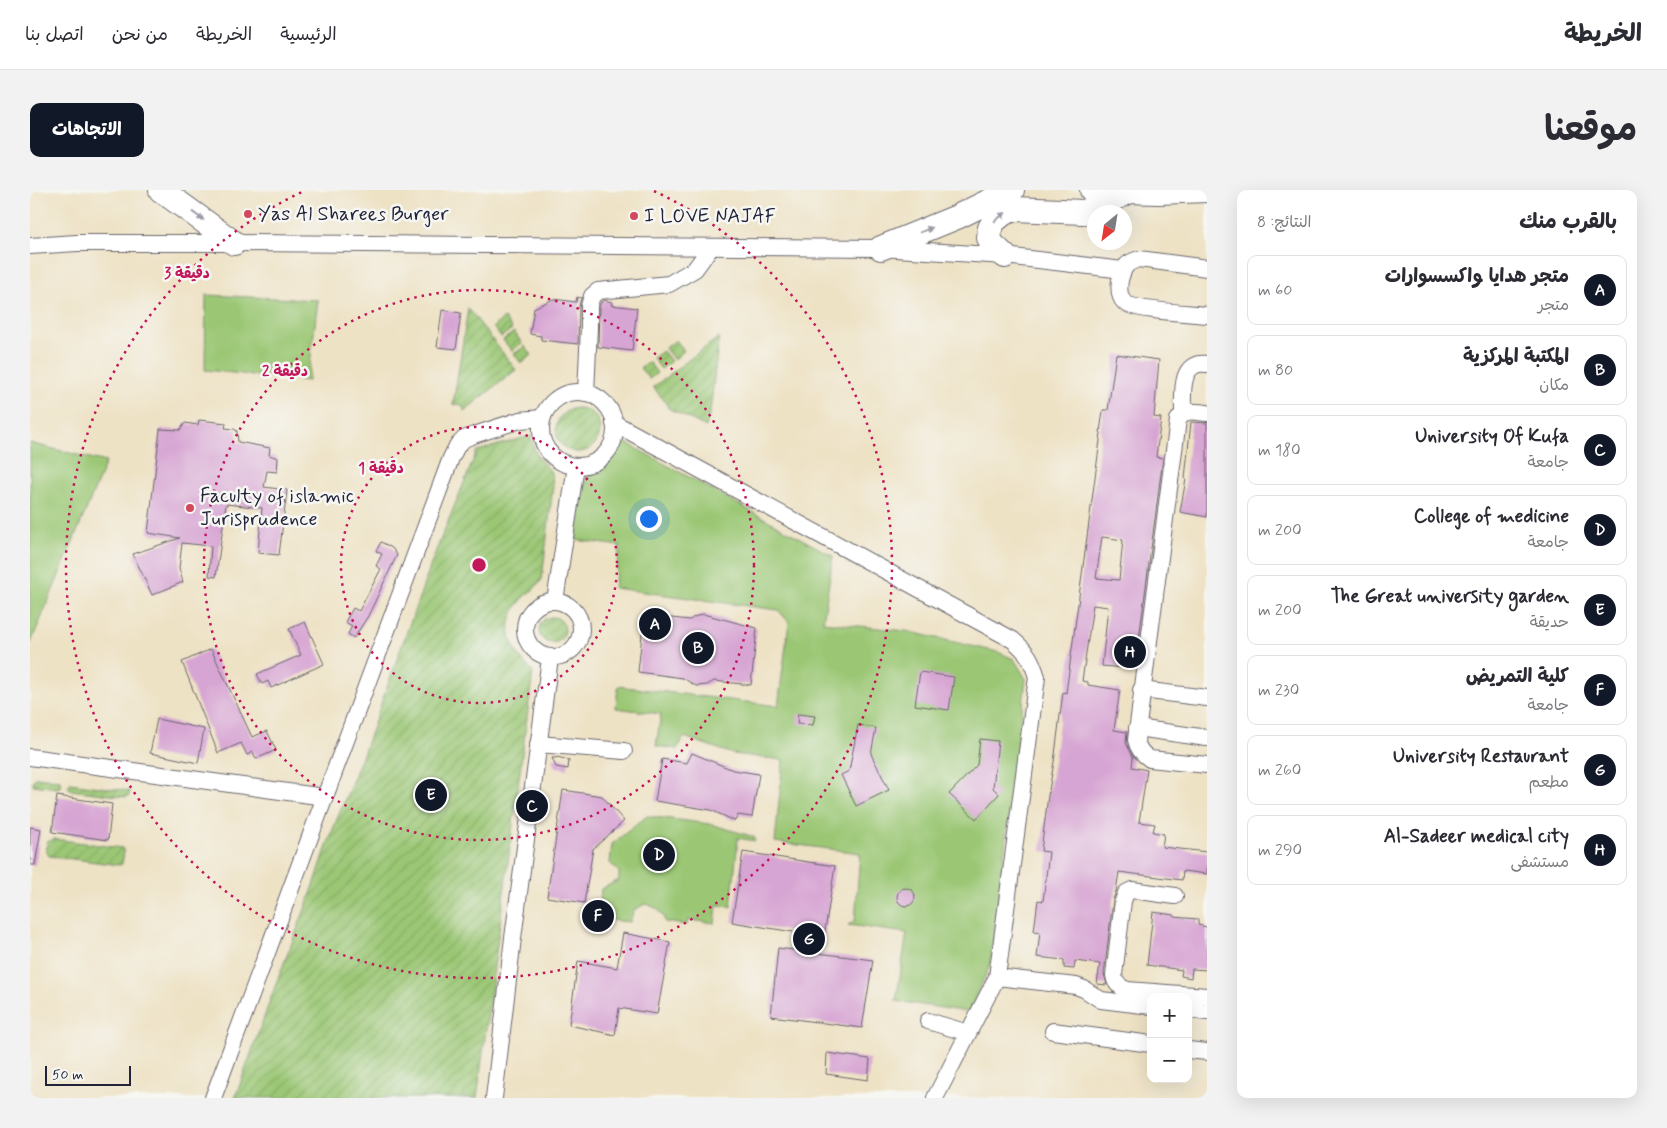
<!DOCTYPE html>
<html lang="ar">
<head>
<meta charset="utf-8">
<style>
	:root { --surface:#fff; --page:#f2f2f3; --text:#2b2b33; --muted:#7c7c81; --line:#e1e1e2; --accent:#111827 }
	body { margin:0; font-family:Mynerve,"Playpen Sans Arabic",sans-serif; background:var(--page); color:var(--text); direction:rtl }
	.controls { position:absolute; right:15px; bottom:15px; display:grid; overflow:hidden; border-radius:10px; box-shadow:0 5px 20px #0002 }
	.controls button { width:45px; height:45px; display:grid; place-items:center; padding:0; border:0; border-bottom:1px solid var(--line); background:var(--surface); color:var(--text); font:25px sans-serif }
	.compass { position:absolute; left:1057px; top:15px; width:45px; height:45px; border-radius:50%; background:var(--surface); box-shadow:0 5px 20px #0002; rotate:210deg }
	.scale { position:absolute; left:15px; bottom:12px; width:86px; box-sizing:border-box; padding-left:5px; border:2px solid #22223b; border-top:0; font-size:14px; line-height:18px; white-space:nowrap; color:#22223b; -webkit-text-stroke:4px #f6f6f2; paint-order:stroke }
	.you { position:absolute; left:618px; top:328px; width:18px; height:18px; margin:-12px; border:4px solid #fff; border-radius:50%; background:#1a73e8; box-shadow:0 0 0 8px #1a73e833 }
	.badge { display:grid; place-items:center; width:32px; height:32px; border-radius:50%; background:var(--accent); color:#fff; font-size:16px; font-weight:700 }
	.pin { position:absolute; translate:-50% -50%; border:2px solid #fff; box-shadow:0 1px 5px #0006 }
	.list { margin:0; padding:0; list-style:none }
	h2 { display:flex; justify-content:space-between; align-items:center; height:65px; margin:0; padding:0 20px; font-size:21px }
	h2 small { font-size:16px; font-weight:400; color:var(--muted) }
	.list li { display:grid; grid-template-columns:32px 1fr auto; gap:15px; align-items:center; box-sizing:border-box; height:70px; margin:0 10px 10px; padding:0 10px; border:1px solid var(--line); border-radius:10px }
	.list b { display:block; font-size:19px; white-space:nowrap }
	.list p { margin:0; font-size:16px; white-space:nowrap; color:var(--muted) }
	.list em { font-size:16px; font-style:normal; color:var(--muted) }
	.map { position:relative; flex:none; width:1177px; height:908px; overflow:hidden; direction:ltr; border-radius:10px }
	header { display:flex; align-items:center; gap:30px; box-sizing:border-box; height:70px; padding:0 25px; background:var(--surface); border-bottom:1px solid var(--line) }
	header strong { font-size:24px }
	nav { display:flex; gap:28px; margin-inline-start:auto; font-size:18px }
	.intro { display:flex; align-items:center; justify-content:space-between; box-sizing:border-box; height:120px; padding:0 30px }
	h1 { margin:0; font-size:35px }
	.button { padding:12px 22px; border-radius:10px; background:var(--accent); color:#fff; font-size:18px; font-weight:700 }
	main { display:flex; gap:30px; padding:0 30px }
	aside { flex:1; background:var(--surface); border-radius:10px; box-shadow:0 5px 20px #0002 }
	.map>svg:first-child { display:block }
	.park { fill:#9bc774; stroke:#5e7458 }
	.garden { fill:url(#garden-furrows); stroke:#5e7458 }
	.building { fill:#d7a5d3; fill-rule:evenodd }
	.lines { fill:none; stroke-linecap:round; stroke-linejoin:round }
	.minor-casing { stroke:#69656b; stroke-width:18 }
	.highway-casing { stroke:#69656b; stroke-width:26 }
	.minor { stroke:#fff; stroke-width:16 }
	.highway { stroke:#fff; stroke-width:24 }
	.oneway { fill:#9c9ca7 }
	.ring { fill:none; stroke:#c2185b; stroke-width:2.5; stroke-dasharray:2.5 5 }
	.poi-dot { fill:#d1495b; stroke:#f6f6f2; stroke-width:2 }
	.labels { text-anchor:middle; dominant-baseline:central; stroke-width:5; stroke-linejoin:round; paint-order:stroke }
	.poi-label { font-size:20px; fill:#22223b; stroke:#f6f6f2; text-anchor:start }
	.centre { fill:#c2185b; stroke:#f6f6f2; stroke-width:2.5 }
	.ring-label { font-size:15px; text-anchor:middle; font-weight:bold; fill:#c2185b; stroke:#f6f6f2; stroke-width:5; stroke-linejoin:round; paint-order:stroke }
</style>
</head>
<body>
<header>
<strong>الخريطة</strong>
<nav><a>الرئيسية</a><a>الخريطة</a><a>من نحن</a><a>اتصل بنا</a></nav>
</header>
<div class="intro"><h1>موقعنا</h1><a class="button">الاتجاهات</a></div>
<main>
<aside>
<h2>بالقرب منك<small>النتائج: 8</small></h2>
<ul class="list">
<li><span class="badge">A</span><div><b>متجر هدايا واكسسوارات</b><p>متجر</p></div><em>60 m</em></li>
<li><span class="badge">B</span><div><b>المكتبة المركزية</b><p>مكان</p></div><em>80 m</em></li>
<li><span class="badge">C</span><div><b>University Of Kufa</b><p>جامعة</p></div><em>180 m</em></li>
<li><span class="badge">D</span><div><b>College of medicine</b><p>جامعة</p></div><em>200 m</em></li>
<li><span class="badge">E</span><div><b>The Great university garden</b><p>حديقة</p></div><em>200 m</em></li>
<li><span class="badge">F</span><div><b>كلية التمريض</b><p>جامعة</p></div><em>230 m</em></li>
<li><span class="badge">G</span><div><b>University Restaurant</b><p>مطعم</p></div><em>260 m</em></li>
<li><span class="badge">H</span><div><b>Al-Sadeer medical city</b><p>مستشفى</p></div><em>290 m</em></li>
</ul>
</aside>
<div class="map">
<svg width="1177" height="908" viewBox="0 0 1177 908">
	<defs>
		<pattern id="garden-furrows" width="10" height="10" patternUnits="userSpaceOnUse" patternTransform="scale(1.25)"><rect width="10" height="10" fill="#9bc774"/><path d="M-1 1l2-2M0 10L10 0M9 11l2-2" fill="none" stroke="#85ab65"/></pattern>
	</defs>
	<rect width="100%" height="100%" fill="#f6f6f2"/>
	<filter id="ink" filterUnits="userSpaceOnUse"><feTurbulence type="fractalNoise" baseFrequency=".02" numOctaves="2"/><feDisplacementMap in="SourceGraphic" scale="10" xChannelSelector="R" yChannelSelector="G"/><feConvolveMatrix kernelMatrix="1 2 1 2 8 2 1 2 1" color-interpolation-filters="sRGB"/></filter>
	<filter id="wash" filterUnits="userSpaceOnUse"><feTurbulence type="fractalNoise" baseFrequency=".0096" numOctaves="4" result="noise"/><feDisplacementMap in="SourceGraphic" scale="20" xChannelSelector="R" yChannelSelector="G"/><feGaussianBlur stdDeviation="1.12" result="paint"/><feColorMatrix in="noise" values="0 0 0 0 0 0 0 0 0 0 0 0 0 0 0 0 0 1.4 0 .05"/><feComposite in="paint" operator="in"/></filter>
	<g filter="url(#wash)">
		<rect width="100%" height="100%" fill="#eee2c5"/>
		<g class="park">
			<path d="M176 105 288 110 278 191 175 180Z"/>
			<path d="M593 251 803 366 793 432 876 441 968 462 984 469 996 489 960 776 938 822 866 811 877 743 818 735 825 731 830 663 745 652 753 570 703 564 654 547 647 559 626 556 631 524 586 518 588 496 748 516 759 432 748 420 584 398 590 356 546 350 556 287 581 270Z"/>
			<path d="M0 253 76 272 0 455Z"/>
			<path d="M617 626 680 634 724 647 725 651 708 648 701 717 687 715 685 733 658 730 657 735 635 732C632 720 626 717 615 714L604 720 600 732 569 729 571 699 589 690V682L580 673 582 654Z"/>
		</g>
		<g class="garden">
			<path d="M438 118 486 180 434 221 433 216 429 214 423 215Z"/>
			<path d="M474 128 482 139 471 147 463 137Z"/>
			<path d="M484 142 492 153 482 161 473 150Z"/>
			<path d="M689 147 680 222 676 237 638 218 637 214 623 197Z"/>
			<path d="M646 150 654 161 644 170 635 158Z"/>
			<path d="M495 156 502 165 491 173 484 164Z"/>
			<path d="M633 161 641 171 631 179 623 168Z"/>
			<path d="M619 172 627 183 619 189 610 178Z"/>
			<circle cx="548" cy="240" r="22"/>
			<path d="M500 246C504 252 503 258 507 265 516 280 522 274 523 296L512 389C505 401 498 402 490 412 469 437 483 463 503 482L447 908H205L247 791 282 701 301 644 332 567 405 363 447 261Z"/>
			<circle cx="522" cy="440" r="13"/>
			<path d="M7 587 30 590 31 596 27 598 3 595V590Z"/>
			<path d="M40 593 100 601 99 606 96 607 41 600 38 597Z"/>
			<path d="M24 649 92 658 94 662 92 674 90 675 19 666 16 661 17 652Z"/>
		</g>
		<g id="blocks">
			<g class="building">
				<path d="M547 107 551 108 549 116 548 154 511 150V146L500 144 504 118 523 109 546 112Z"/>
				<path d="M574 110 582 112 581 115 607 118 602 161 568 157 569 117 571 112Z"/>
				<path d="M412 120 431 123 426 159 407 157Z"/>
				<path d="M1086 164 1129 170 1124 227 1131 228 1126 267 1133 268 1105 479 1072 476 1078 417 1063 415 1052 491 1058 492V495L1090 500 1084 540 1097 542 1096 553 1103 567 1102 577 1117 580 1109 632 1125 634 1123 642 1134 644 1132 657 1177 662V684L1153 681 1152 690 1089 682 1086 701 1083 710 1074 784 1077 795 1067 794 1070 774 1045 771 1044 779 1034 778V770L1007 767 1010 742 1004 741 1008 710 1013 711 1019 662 1011 661 1018 606 1024 572 1033 502 1036 503 1071 243 1070 242 1073 220H1078ZM1072 347 1093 350 1089 390 1066 388Z"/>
				<path d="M169 230 196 233 195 238 204 239 207 241 208 252 240 258 239 265 248 268 247 282 237 281 234 297 257 300 249 365 228 363 232 318 196 314 186 387 179 386 181 356 152 353 149 378 153 392 122 405 103 364 150 348 118 343 130 239 150 240 155 233 168 235Z"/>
				<path d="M1161 232 1177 233V327L1150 322 1156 289 1155 288Z"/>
				<path d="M351 352 362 358 367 365 338 426 324 448 318 444 322 436 315 432 323 418 329 421 351 379 346 376 352 364 346 361Z"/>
				<path d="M673 424 727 438 721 495 684 491 677 495 666 496 653 488 608 482 614 425 660 430 664 427Z"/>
				<path d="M275 432 294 474 241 498 238 491 232 494 227 484 271 465 259 439Z"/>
				<path d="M181 459 222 547 237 541 246 560 226 569 223 562 217 565 211 553 188 563 152 472Z"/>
				<path d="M890 482 924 487 919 520 885 515Z"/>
				<path d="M768 524 785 526 783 535 767 534Z"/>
				<path d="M127 529 174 539 168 573 120 563Z"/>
				<path d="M828 535 846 538 841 564 859 600 826 616 811 585 819 581Z"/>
				<path d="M950 549 968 551 963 598 969 604 946 629 919 604 947 575Z"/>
				<path d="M662 563 703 580 729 584 722 627 708 625 705 631 681 620 625 611 632 569 657 573Z"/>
				<path d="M527 567 539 570 538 579 526 577 522 568H526Z"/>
				<path d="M533 600 572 606 594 631 563 659 554 713 517 707Z"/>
				<path d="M27 606 82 614 78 650 22 642Z"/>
				<path d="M0 637 11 639 5 675H0Z"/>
				<path d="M713 662 805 676 794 747 702 732Z"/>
				<circle cx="876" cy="707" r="9"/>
				<path d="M1123 722 1144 725V727L1168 729V735L1177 737V780L1162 779 1161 788 1151 786 1152 780 1117 775Z"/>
				<path d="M593 743 640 752 627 824 589 818 585 845 539 835 548 771 587 778Z"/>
				<path d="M748 758 843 770 832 838 741 826Z"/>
				<path d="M797 863 840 869 838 890 796 884Z"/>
			</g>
		</g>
	</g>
	<g filter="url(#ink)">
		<use href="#blocks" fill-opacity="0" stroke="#69656b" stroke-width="1"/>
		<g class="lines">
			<g class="minor-casing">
				<g id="minor">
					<path d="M0 56 47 53H204L851 58 975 66 1093 80"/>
					<path d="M1177 78 1109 69C1096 73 1094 76 1090 90 1089 97 1089 107 1094 112 1103 121 1162 123 1177 125"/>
					<circle cx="548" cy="239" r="37"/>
					<path d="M556 203 559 137V116L562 106 568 101 639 94 665 79 681 57"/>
					<path d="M1177 223C1164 222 1156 218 1148 230L1106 550C1108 559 1112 564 1120 569L1177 575"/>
					<path d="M1153 224C1153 205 1149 170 1177 174"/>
					<path d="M584 233 983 450C998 463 1001 468 1007 487L967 787 905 908"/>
					<circle cx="523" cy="439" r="28"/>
					<path d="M525 411 546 276"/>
					<path d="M1111 500 1177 508"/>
					<path d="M1107 538 1177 548"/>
					<path d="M508 554 594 561"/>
					<path d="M0 567 295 607"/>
					<path d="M1145 706 1102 700 1096 703 1093 711 1084 785C1085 794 1089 796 1097 800L1177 806"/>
					<path d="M967 787 1046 796 1054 799 1071 810 1121 816"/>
					<path d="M1158 820 1177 822"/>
					<path d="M898 831 938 843"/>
					<path d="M1023 841 1121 854"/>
					<path d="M1158 860 1177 862"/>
					<path d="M183 908 421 268 427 256 434 249 444 245 490 230 512 228"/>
					<path d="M464 908 483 748 520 468"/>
				</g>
			</g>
			<g class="highway-casing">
				<g id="highway">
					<path d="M131 0 204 53"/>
					<path d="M1062 0 1128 2 1177 0"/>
					<path d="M851 58 927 27 982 0"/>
					<path d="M975 66 963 55 959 48 960 38 964 31 974 23 985 19 1053 22 1061 20 1098 2"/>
				</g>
			</g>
			<use href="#minor" class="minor"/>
			<use href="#highway" class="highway"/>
		</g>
		<defs><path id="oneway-solid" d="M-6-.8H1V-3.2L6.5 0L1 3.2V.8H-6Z" transform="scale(1.25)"/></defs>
		<g class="oneway">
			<use href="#oneway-solid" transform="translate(168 26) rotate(36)"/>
			<use href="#oneway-solid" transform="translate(970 27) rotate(-38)"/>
			<use href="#oneway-solid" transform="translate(896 40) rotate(-22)"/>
		</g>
	</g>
	<g class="ring">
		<circle cx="449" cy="375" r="138"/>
		<circle cx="449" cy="375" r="275"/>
		<path d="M624 1A413 413 0 1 1 274 1"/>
	</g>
	<g class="poi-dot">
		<circle cx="218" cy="24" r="5"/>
		<circle cx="604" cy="26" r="5"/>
		<circle cx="160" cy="318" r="5"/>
	</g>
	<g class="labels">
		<g class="poi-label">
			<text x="228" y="24">Yas Al Sharees Burger</text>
			<text x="614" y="26">I LOVE NAJAF</text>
			<text x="170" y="306">Faculty of islamic<tspan x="170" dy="23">Jurisprudence</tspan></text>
		</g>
	</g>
	<circle cx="449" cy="375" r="8" class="centre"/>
	<g class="ring-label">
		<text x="157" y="88">3 دقيقة</text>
		<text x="255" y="186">2 دقيقة</text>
		<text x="351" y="283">1 دقيقة</text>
	</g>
</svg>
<div class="controls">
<button>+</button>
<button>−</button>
</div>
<svg class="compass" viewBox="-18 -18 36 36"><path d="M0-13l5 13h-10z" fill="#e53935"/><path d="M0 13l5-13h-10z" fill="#7c7c81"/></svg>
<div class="scale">50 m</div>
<div class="you"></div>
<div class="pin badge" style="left:625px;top:434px">A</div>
<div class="pin badge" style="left:668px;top:458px">B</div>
<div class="pin badge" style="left:502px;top:616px">C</div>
<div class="pin badge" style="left:629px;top:665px">D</div>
<div class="pin badge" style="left:401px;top:605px">E</div>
<div class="pin badge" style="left:568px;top:726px">F</div>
<div class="pin badge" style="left:779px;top:749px">G</div>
<div class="pin badge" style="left:1100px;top:462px">H</div>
</div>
</main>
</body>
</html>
